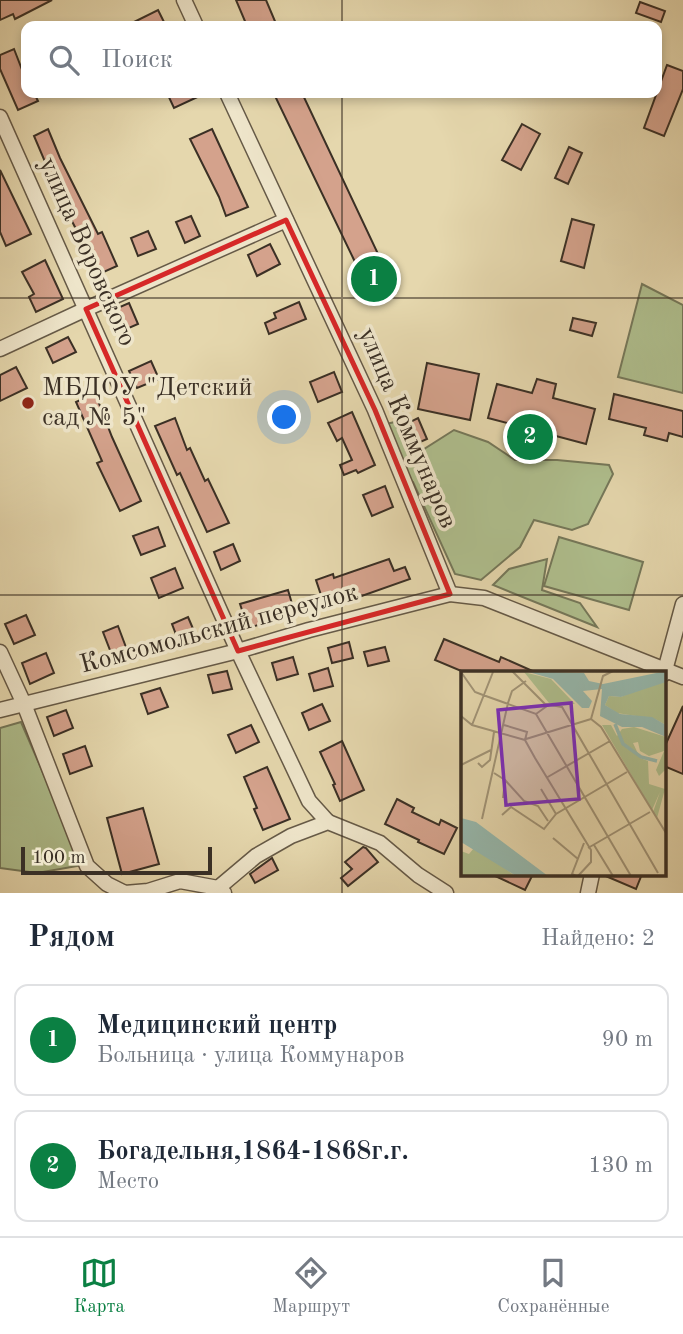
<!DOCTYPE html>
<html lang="ru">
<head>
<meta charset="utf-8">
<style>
	:root { --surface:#fff; --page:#f2f2f3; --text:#1f2937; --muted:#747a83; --line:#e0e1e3; --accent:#0b8043 }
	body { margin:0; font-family:"Old Standard TT",serif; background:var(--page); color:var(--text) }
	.scale { position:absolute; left:21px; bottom:18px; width:191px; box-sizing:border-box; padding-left:7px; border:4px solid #3b3025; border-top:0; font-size:19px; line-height:24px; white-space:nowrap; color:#3b3025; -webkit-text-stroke:5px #eee5ca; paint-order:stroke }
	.you { position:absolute; left:285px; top:418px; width:24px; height:24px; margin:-18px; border:5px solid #fff; border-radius:50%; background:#1a73e8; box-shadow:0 0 0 10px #1a73e833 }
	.badge { display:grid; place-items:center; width:46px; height:46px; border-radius:50%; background:var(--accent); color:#fff; font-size:23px; font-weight:700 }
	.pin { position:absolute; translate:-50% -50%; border:4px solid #fff; box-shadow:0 2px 7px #0006 }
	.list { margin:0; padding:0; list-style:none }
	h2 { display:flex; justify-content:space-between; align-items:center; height:91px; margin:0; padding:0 28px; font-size:30px }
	h2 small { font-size:23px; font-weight:400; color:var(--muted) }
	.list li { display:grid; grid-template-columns:46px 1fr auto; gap:21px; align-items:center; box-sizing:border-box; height:112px; margin:0 14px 14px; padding:0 14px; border:2px solid var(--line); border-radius:14px }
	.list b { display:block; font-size:26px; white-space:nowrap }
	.list p { margin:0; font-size:23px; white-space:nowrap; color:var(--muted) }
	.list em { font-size:23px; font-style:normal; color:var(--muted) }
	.icon { flex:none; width:38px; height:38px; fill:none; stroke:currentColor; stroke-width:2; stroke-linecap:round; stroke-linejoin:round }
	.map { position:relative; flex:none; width:683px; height:893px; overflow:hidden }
	.search { position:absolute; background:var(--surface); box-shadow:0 4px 10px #0003; left:21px; right:21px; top:21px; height:77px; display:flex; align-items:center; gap:18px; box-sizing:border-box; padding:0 24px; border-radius:14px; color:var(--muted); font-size:26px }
	.sheet { height:343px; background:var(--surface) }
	nav { display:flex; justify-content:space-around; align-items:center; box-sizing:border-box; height:98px; border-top:2px solid var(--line); background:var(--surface); font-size:19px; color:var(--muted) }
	nav a { display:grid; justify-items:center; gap:4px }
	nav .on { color:var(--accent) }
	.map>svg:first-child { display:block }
	.green { fill:#afbf8e; stroke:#75785a; stroke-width:2 }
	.building { fill:#d4a28c; stroke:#3b3025; stroke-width:2 }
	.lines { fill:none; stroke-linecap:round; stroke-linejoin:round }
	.minor-casing { stroke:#665a47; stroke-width:17 }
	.minor { stroke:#eee5ca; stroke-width:14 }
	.marked { fill:none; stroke:#d62828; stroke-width:5; stroke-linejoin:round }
	.grid { fill:none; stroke:#3b3025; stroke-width:2; stroke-opacity:0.55 }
	.poi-dot { fill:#8f2418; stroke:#eee5ca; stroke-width:2.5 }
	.labels { text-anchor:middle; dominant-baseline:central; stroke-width:7; stroke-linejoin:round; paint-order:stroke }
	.street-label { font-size:26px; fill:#3b3025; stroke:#eee5ca }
	.poi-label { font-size:26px; fill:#3b3025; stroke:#eee5ca; text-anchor:start }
	.inset-river { fill:none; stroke:#96b9ae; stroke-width:3.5 }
	.inset-road { fill:none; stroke:#a19477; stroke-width:2 }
	.view { fill:#7b2cbf; fill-opacity:0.15; stroke:#7b2cbf; stroke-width:3.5 }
	.inset-edge { fill:none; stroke:#3b3025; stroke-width:3.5 }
</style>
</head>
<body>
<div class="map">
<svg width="683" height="893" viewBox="0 0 683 893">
	<rect width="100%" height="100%" fill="#e5d7ad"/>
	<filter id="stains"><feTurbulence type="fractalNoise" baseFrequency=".00286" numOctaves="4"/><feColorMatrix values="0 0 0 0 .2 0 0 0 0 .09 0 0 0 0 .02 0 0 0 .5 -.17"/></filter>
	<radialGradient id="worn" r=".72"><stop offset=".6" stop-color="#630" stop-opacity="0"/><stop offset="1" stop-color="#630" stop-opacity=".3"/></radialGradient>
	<g class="green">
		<path d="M642 284 683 305V393L618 377Z"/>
		<path d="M395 422 409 451 424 449 454 430 488 442 515 460H557L609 465 613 474 588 524 572 530 534 520 520 547 481 580 455 574 413 482 400 476 386 424Z"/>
		<path d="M559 537 643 562 629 610 544 586Z"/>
		<path d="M547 559 542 590 580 603 597 627 493 585 509 569Z"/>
		<path d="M21 722 83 865 37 873 0 868V728Z"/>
	</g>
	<g class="building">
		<path d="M0 0H52L15 19 13 14 0 20Z"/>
		<path d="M236 0H266L277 26H247Z"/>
		<path d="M640 2 665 11 661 22 636 13Z"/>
		<path d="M158 10 166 26H126Z"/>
		<path d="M14 49 26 80V93H34L38 101 18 110 0 69V55Z"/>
		<path d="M667 65 683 71V89L664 136 644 128Z"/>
		<path d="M167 93H206L174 108Z"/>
		<path d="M281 93H302L396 292 372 304 353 266 356 264 275 96Z"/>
		<path d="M522 124 540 134 521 170 502 160Z"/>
		<path d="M48 129 60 158 98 234 102 232 117 266 97 275 76 229 50 179 52 178 34 136Z"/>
		<path d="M212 129 248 207 226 216 219 197 190 139Z"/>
		<path d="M569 147 582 153 568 184 555 178Z"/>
		<path d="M0 170 31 234 6 246 0 232Z"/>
		<path d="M191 216 200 236 185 243 176 222Z"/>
		<path d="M572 219 594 225 584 268 561 261Z"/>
		<path d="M148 231 156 249 138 256 131 238Z"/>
		<path d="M270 244 280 264 257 276 248 255Z"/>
		<path d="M45 260 63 299 36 312 29 297 34 294 22 272Z"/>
		<path d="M299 302 306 319 269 334 265 323 276 318 274 313Z"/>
		<path d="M129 303 138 324 122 331 113 310Z"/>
		<path d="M573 318 596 323 592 336 570 330Z"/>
		<path d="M68 337 76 352 53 363 46 348Z"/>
		<path d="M151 361 159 379 137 388 129 371Z"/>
		<path d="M427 363 479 374 470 420 418 409Z"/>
		<path d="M16 367 27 388 0 401V375Z"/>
		<path d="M334 372 342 392 318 402 310 382Z"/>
		<path d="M537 379 556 384 553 398 595 409 586 444 488 418 497 384 532 393Z"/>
		<path d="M95 393 112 437 141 501 120 511 97 463 102 461 76 402Z"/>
		<path d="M614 394 683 411V437L669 433 667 441 644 435 646 428 609 419Z"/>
		<path d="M352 412 375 465 358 473 356 470 344 475 340 465 352 460 342 438 337 441 328 423Z"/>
		<path d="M175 418 187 450 190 448 205 481 208 479 229 523 207 532 180 473 177 475 155 426Z"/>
		<path d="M418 418 427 439 409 447 400 427Z"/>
		<path d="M385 486 393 507 372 516 363 495Z"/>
		<path d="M158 527 165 546 141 555 133 536Z"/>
		<path d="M233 544 240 561 221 570 214 552Z"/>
		<path d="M389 559 394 571 405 567 410 579 356 598 354 594 324 604 316 580 333 574 334 578Z"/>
		<path d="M175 568 183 588 159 598 151 578Z"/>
		<path d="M288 590 295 614 248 628 240 604Z"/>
		<path d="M26 615 35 635 14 644 5 624Z"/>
		<path d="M188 617 197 638 180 645 172 624Z"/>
		<path d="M118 626 130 658 115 663 103 632Z"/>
		<path d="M444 639 499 662 501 657 537 673H466L435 660Z"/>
		<path d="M349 642 353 658 332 663 328 648Z"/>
		<path d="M385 647 389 661 368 666 364 652Z"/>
		<path d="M46 653 54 673 30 684 22 663Z"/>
		<path d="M293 657 298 674 277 680 272 663Z"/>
		<path d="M328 668 333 686 314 691 309 674Z"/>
		<path d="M227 671 232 689 213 693 208 675Z"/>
		<path d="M160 688 168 707 148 714 141 694Z"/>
		<path d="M322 704 330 721 309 730 302 713Z"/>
		<path d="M683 706V774L664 766V748Z"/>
		<path d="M66 710 73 728 54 736 47 717Z"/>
		<path d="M251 725 259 742 236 753 228 735Z"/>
		<path d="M342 741 364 790 340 801 333 785 335 784 320 752Z"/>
		<path d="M85 746 92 766 70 774 63 754Z"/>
		<path d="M267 767 290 819 263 830 254 809 257 808 244 777Z"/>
		<path d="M397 799 414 808 412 812 439 825 441 820 457 828 444 854 418 842 419 840 385 824Z"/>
		<path d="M143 808 159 864 122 874 107 818Z"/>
		<path d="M363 847 366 848 378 862 348 886 341 878 352 869 345 862Z"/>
		<path d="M272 858 278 870 255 883 250 874Z"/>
		<path d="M491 874H533L525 890Z"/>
		<path d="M601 874H642L636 889Z"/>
	</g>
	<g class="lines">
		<g class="minor-casing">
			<g id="minor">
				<path d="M184 0 196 26"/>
				<path d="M227 93 375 410 450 594"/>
				<path d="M0 117 238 651 309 801 328 822"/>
				<path d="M0 349 86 309 286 220"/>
				<path d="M0 652 24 704 87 866 107 884 125 893 148 891 180 881 218 888 224 893"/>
				<path d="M664 674 683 604"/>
				<path d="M0 710 238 651 309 630 450 594 484 598 683 677"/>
				<path d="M218 888 256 856 291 836 328 822 380 843 418 875 446 893"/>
				<path d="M588 893 592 874"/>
			</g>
		</g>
		<use href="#minor" class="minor"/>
	</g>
	<path class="marked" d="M286 220 375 410 450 594 238 651 86 309Z"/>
	<path class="grid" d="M342 0V26M342 93V893M0 298H683M0 595H683"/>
	<circle class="poi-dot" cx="28" cy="403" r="7"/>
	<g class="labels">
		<g class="street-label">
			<text transform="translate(87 252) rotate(66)">улица Воровского</text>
			<text transform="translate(407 428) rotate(67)">улица Коммунаров</text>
			<text transform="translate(219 629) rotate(-15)">Комсомольский переулок</text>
		</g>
		<g class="poi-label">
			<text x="42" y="388">МБДОУ "Детский<tspan x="42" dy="30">сад № 5"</tspan></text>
		</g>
	</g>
	<g transform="translate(461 671)">
		<rect width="205" height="205" fill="#e5d7ad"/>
		<path d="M63 1 90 8 114 33 88 32ZM205 5V54L194 48 156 42 144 34 148 25 160 26ZM141 54H150L156 65 161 58 173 56 205 66V98L198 105 195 99 203 80 188 85 179 80 177 71 172 72 179 87 187 90 188 113 204 118 196 147 192 141 199 121 191 139ZM13 177 26 184 54 205 0 204V180L8 183Z" fill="#afbf8e"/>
		<path d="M64 0 123 2 128 10 142 13 205 0V11L160 26 148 25 144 34 159 43 191 46 205 54V66L181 56H161L139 45 141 18 122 20 131 30 128 37H121L92 8ZM0 147 15 151 87 205H55L0 171Z" fill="#96b9ae"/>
		<path class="inset-river" d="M154 53 162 73 180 86 196 90"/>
		<path class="inset-road" d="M51 0 84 33 101 36 197 202M0 1 14 21 22 24 75 43 86 35M75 43 170 205M0 45 11 54 64 69M130 48 140 56 205 162M130 48 142 5 152 0M11 54 32 1M43 54 66 61 64 69 74 87 130 179V191L117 205M65 68 130 48M17 92 21 96 29 89 33 61M0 94 30 79M33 102 44 109 42 127M85 107 149 70M44 109 63 130 77 135 87 150M80 118 95 143M41 144 50 136 83 158 95 143 166 101M21 148 47 32 51 20 65 10M92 167 117 188M133 174 152 205M127 177 189 141M115 205 111 203 123 172"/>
		<path class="view" d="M110 32 118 128 45 134 37 39Z"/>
		<rect width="205" height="205" class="inset-edge"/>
	</g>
	<rect width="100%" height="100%" filter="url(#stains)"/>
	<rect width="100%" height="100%" fill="url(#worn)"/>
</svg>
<div class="scale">100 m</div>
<div class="you"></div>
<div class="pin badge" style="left:374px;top:279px">1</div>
<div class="pin badge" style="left:530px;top:437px">2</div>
<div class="search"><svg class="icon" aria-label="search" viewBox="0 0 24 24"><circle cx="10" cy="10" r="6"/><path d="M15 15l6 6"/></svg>Поиск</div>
</div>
<section class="sheet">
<h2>Рядом<small>Найдено: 2</small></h2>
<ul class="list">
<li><span class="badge">1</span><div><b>Медицинский центр</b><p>Больница · улица Коммунаров</p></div><em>90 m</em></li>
<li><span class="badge">2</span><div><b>Богадельня,1864-1868г.г.</b><p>Место</p></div><em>130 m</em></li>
</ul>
</section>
<nav>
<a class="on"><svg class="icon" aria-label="map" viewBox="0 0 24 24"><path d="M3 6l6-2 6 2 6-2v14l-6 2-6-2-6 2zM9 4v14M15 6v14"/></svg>Карта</a>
<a><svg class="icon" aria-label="directions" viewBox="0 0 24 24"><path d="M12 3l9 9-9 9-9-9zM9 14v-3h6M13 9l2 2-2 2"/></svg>Маршрут</a>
<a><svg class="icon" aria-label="saved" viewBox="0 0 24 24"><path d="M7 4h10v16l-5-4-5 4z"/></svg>Сохранённые</a>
</nav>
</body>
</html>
